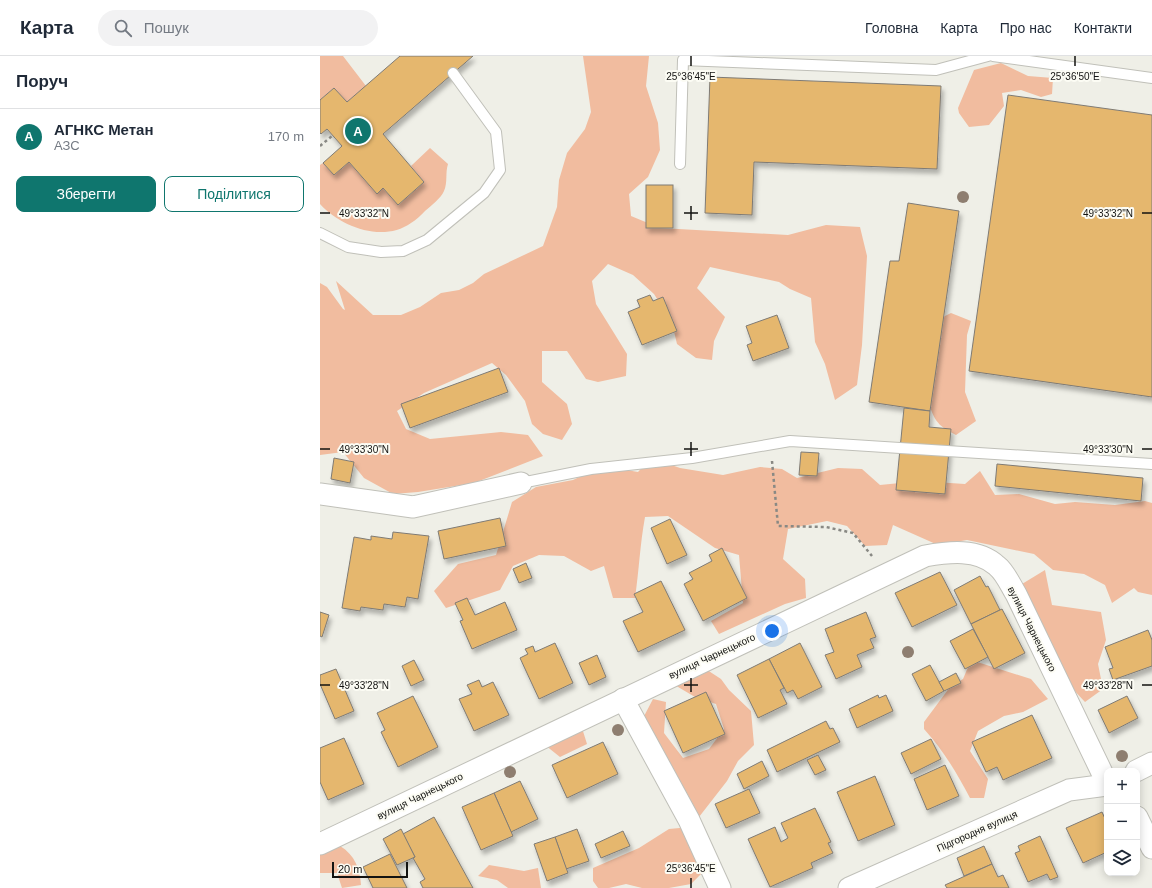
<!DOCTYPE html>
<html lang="uk">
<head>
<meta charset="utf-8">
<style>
	:root { --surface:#fff; --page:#f2f2f3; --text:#1f2937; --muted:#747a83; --line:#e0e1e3; --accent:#0f766e }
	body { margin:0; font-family:Helvetica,sans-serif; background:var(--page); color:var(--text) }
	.controls { position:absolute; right:12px; bottom:12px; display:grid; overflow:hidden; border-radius:8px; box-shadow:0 2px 10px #0003 }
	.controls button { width:36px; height:36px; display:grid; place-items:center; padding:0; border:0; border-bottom:1px solid var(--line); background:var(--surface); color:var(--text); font:20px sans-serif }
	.scale { position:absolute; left:12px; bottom:10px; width:76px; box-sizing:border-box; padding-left:4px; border:2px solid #131311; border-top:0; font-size:11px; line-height:14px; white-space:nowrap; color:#131311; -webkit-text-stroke:3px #fcfcf4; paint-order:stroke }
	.you { position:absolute; left:452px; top:575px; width:14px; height:14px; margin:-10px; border:3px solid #fff; border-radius:50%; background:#1a73e8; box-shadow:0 0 0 6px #1a73e833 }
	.badge { display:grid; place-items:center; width:26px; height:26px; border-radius:50%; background:var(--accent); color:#fff; font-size:13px; font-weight:700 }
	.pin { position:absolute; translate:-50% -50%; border:2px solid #fff; box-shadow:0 1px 4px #0006 }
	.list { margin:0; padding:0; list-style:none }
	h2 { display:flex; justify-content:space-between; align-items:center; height:52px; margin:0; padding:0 16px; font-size:17px }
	h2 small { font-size:13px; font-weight:400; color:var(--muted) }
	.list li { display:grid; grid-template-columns:26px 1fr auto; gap:12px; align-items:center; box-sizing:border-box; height:56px; padding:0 16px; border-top:1px solid var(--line) }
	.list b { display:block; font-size:15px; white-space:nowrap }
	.list p { margin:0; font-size:13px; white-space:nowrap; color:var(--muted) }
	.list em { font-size:13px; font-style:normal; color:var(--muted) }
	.actions { display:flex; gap:8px; padding:12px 16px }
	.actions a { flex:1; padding:9px 0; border:1px solid var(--accent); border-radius:8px; text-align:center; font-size:14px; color:var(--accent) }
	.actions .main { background:var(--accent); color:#fff }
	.icon { flex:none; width:22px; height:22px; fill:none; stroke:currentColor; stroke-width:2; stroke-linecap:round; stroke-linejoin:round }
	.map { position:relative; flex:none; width:832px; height:832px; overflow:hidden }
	header { display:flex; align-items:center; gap:24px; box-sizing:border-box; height:56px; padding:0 20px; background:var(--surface); border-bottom:1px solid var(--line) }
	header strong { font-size:19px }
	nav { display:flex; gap:22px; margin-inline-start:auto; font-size:14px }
	.search { width:280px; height:36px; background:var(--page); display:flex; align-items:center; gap:10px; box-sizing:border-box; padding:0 14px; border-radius:22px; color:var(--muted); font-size:15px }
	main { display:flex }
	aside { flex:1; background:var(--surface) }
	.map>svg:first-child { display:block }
	.green { fill:#f1bc9f }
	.building { fill:#e5b76e; stroke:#7f7b75; filter:url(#shadow) }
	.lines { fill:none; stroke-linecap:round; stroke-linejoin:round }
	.service-casing { stroke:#c0c0b9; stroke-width:12 }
	.minor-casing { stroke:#c0c0b9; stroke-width:23 }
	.path { stroke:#898984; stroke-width:2.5; stroke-dasharray:3 3; stroke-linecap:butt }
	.service { stroke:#fff; stroke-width:10 }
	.minor { stroke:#fff; stroke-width:21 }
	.tree { fill:#8e7e70 }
	.ticks { fill:none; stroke:#131311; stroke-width:1.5 }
	.labels { text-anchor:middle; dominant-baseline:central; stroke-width:4; stroke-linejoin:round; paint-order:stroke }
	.street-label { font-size:10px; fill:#131311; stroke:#fcfcf4 }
	.ticks-label { font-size:10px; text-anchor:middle; fill:#131311; stroke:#fcfcf4; stroke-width:4; stroke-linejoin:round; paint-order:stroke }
</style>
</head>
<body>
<header>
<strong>Карта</strong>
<div class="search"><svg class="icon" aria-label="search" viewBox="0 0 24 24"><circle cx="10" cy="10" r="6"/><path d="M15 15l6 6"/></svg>Пошук</div>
<nav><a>Головна</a><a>Карта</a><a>Про нас</a><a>Контакти</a></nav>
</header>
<main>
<aside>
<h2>Поруч<small></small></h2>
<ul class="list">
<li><span class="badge">A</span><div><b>АГНКС Метан</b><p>АЗС</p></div><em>170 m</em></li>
</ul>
<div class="actions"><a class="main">Зберегти</a><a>Поділитися</a></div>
</aside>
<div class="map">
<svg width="832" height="832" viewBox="0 0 832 832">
	<defs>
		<filter id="shadow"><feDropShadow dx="2.5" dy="4.5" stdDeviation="2" flood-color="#0004"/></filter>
	</defs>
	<rect width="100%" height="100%" fill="#efefe7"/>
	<g class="green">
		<path d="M0 0H23L46 30 27 46 14 32 0 44Z"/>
		<path d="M263 0H329L326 30 338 67 340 94 328 121 309 138 311 160 340 172 468 179 506 169 540 171 547 200 542 289 537 329 515 344 505 308 495 286 491 242 470 233 459 226 390 211 377 232 405 261 394 285 392 304 376 302 357 288 352 267 334 238 313 219 288 208 272 225 276 248 307 298 306 320 278 326 266 323 247 295H222V326L247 348 252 368 242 384 223 378 212 368 205 345 186 319 172 307 104 337 77 355 86 373 110 383 181 376 208 379 223 400 154 427 98 436 73 438 44 422 23 396 0 399V227L7 231 23 253 25 254 16 225 53 259H81L100 251 121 237 139 234 153 227 164 218 223 190 237 151 239 124 247 97 265 73 271 56Z"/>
		<path d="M681 7 708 20 733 22 732 38 721 41 701 34 682 37 684 50 669 69 649 71 639 57 638 52 654 14Z"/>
		<path d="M110 92 128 108C125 117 128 126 124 135 121 142 111 150 105 155 101 159 96 164 91 167 63 187 21 171 0 148V109L3 107 14 119 29 106 57 138 63 132 78 149 104 126 91 110Z"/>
		<path d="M631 257 651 265 647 279 645 336 656 365 636 379C621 371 616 368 610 351L615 265Z"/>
		<path d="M331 402 360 412 403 419 440 411 462 413 477 422 518 412 542 413 560 429 600 425 645 428 660 415 675 439 699 438 735 448 755 446 795 449 825 445 832 447V539L818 536 814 532 792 547 785 529 764 518 733 514 714 498 647 484 618 489 573 469 567 489 545 490 527 470 507 465 468 473 463 503 485 523 486 542 465 548 399 578 391 565 423 547 419 499 395 492 348 460 325 461C320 488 319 515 315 542H293L284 510 271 515 244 500 219 499 193 510 180 534 126 552 114 535 138 508 176 499 192 446 216 431 253 424 283 410 318 416Z"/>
		<path d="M725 514 732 549 781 556 786 584 778 608 783 633 765 646 750 630 729 582 715 562 702 528Z"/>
		<path d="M651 604 711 623 728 643 703 656 684 660 658 675 650 695 668 723 664 742H650C637 717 623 694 604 673V666L630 631 643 623Z"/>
		<path d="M381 610 401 623 409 634 431 655 434 689 418 705 407 725 379 761 374 764 322 664 333 643 346 646 344 677 363 702 389 693 404 673 396 648 375 641 353 628Z"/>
		<path d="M262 672 267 688 240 701 225 689Z"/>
		<path d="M381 770 390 784 383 816 371 828 349 832H322L306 828 289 832H278L273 825V812L319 792 349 773Z"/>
		<path d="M20 790C35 799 40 813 41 829L22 832 17 817H0V796Z"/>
		<path d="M169 809 204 815 218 812 221 832H188L177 824 158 820Z"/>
	</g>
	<g class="building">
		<path d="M80 0H153L63 78 104 126 78 149 63 132 57 138 29 106 14 119 3 107 22 90 7 73 1 78 0 77V44L14 32 27 46Z"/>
		<path d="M390 21 621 30 617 113 434 106 432 159 385 157Z"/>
		<path d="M688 39 832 59V341L649 315Z"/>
		<rect x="326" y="129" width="27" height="43"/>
		<path d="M588 147 639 155 610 355 549 346 570 205H579Z"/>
		<path d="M330 239 333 245 343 241 357 275 322 289 308 256 320 251 317 244Z"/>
		<path d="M457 259 469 292 433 305 427 289 432 287 426 270Z"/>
		<path d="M179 312 188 336 90 372 81 348Z"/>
		<path d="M584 352 610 355 609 371 631 373 625 438 576 434Z"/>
		<path d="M481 396 499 397 497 420 479 419Z"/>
		<path d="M14 402 34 406 30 427 11 423Z"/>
		<path d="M677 408 823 422 821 445 675 430Z"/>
		<path d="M180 462 186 490 124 503 118 475Z"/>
		<path d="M350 463 367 499 347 508 331 472Z"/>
		<path d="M73 476 109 480 98 543 87 541 85 551 64 548 63 554 41 551 40 555 22 552 34 481 51 484V480L72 483Z"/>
		<path d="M402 492 427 542 383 565 364 528 373 523 369 517 392 505 389 499Z"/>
		<path d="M206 507 212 522 199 527 193 513Z"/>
		<path d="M620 516 637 549 592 571 575 537Z"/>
		<path d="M660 520 666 531 668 530 680 554 651 568 634 534Z"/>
		<path d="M341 525 365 574 318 596 303 565 323 556 314 538Z"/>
		<path d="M147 542 155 559 185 546 197 574 152 593 140 565 143 564 135 547Z"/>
		<path d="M682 553 705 597 674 613 651 568Z"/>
		<path d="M0 556 9 559 2 581 0 580Z"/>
		<path d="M546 556 556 581 550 583 554 592 537 599 542 611 516 623 505 599 514 596 505 573Z"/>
		<path d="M653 573 668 601 645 613 630 585Z"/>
		<path d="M828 574 832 584V610L793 624 789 613 793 612 785 591Z"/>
		<path d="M235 587 253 627 219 643 200 602 208 598 205 593 213 590 215 596Z"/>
		<path d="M480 587 502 631 478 643 473 634 467 637 449 603Z"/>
		<path d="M277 599 286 621 269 629 259 607Z"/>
		<path d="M449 603 464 632 460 634 467 648 438 662 417 619Z"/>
		<path d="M94 604 104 624 91 630 82 610Z"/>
		<path d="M610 609 624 635 606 645 592 618Z"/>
		<path d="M16 613 34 655 15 663 0 628V619Z"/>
		<path d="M636 617 641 627 624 635 619 626Z"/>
		<path d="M159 624 162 631 173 626 189 659 154 675 139 643 152 638 147 629Z"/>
		<path d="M386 636 405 678 363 697 344 655Z"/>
		<path d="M558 639 559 642 566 639 573 655 537 672 529 653Z"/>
		<path d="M93 640 118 691 78 711 61 676 65 674 57 657Z"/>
		<path d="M807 640 818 662 789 677 778 654Z"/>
		<path d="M712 659 732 702 683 724 677 711 666 716 652 686Z"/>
		<path d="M506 665 510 673 513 672 520 686 457 716 447 694Z"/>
		<path d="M24 682 44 728 8 744 0 726V692Z"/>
		<path d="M611 683 621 703 591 718 581 697Z"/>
		<path d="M283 686 298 718 247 742 232 709Z"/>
		<path d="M498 699 506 714 495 719 487 704Z"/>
		<path d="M442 705 449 720 424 733 417 718Z"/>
		<path d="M625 709 639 740 607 754 594 723Z"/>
		<path d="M555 720 575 769 538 785 517 736Z"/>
		<path d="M200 725 218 763 191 776 174 737Z"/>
		<path d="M429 733 440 757 406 772 395 748Z"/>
		<path d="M174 737 193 780 161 794 142 751Z"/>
		<path d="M495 752 511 786 508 787 513 797 491 807 493 812 450 831 428 783 455 771 461 786 468 782 461 767Z"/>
		<path d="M782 756 787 767V796L763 807 746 772Z"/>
		<path d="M114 761 153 832H103L100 826 105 823 93 802 95 801 83 778Z"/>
		<path d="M81 773 95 801 77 809 63 783Z"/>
		<path d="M257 773 269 805 246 813 235 781Z"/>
		<path d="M303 775 310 790 281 802 275 788Z"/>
		<path d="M720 780 738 821 730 824 727 818 708 826 695 797 700 795 698 790Z"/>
		<path d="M235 781 248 817 227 825 214 788Z"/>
		<path d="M664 790 672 808 644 820 637 802Z"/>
		<path d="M70 798 87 832H53L43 811Z"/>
		<path d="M672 808 678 821 683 819 689 832H627L625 829Z"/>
	</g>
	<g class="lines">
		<g class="service-casing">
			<g id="service">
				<path d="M673 0 832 22"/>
				<path d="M360 108 363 4 616 14 668 0"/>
				<path d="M0 177 28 191 61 196 83 195 107 184 164 137 180 114 176 76 133 17"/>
				<path d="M201 427 271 413 372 402 470 385 832 408"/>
			</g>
		</g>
		<g class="minor-casing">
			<g id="minor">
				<path d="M0 438 93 451 201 427"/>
				<path d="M303 643 369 764 400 832"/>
				<path d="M816 715 832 707"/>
				<path d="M817 761 832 792"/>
				<path d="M0 788 605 500C628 496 658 492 677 510 685 516 691 530 696 538L787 727"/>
				<path d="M529 832 749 734 787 729"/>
			</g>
		</g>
		<g class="path">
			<path d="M0 90 12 80"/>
			<path d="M452 405 458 470 506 471 533 477 552 500"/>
		</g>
		<use href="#service" class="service"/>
		<use href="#minor" class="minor"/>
	</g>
	<g class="tree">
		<circle cx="643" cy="141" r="6"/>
		<circle cx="588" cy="596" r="6"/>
		<circle cx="298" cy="674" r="6"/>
		<circle cx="802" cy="700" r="6"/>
		<circle cx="190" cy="716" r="6"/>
	</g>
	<path class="ticks" d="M371 0V10M755 0V10M371 150V164M0 157H10M364 157H378M822 157H832M371 386V400M0 393H10M364 393H378M822 393H832M371 622V636M0 629H10M364 629H378M822 629H832M371 822V832"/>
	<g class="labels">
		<g class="street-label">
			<text transform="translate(712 573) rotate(63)">вулиця Чарнецького</text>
			<text transform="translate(392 600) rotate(-25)">вулиця Чарнецького</text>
			<text transform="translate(100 740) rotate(-26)">вулиця Чарнецького</text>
			<text transform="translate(657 775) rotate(-24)">Підгородня вулиця</text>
		</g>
	</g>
	<g class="ticks-label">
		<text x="371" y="24">25°36'45"E</text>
		<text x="755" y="24">25°36'50"E</text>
		<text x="44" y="161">49°33'32"N</text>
		<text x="788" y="161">49°33'32"N</text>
		<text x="44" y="397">49°33'30"N</text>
		<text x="788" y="397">49°33'30"N</text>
		<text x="44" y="633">49°33'28"N</text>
		<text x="788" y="633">49°33'28"N</text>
		<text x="371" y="816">25°36'45"E</text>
	</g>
</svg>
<div class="controls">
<button>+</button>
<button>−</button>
<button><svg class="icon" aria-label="layers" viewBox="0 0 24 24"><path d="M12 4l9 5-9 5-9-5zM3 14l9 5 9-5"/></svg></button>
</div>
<div class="scale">20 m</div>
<div class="you"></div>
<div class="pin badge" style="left:38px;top:75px">A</div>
</div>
</main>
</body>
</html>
